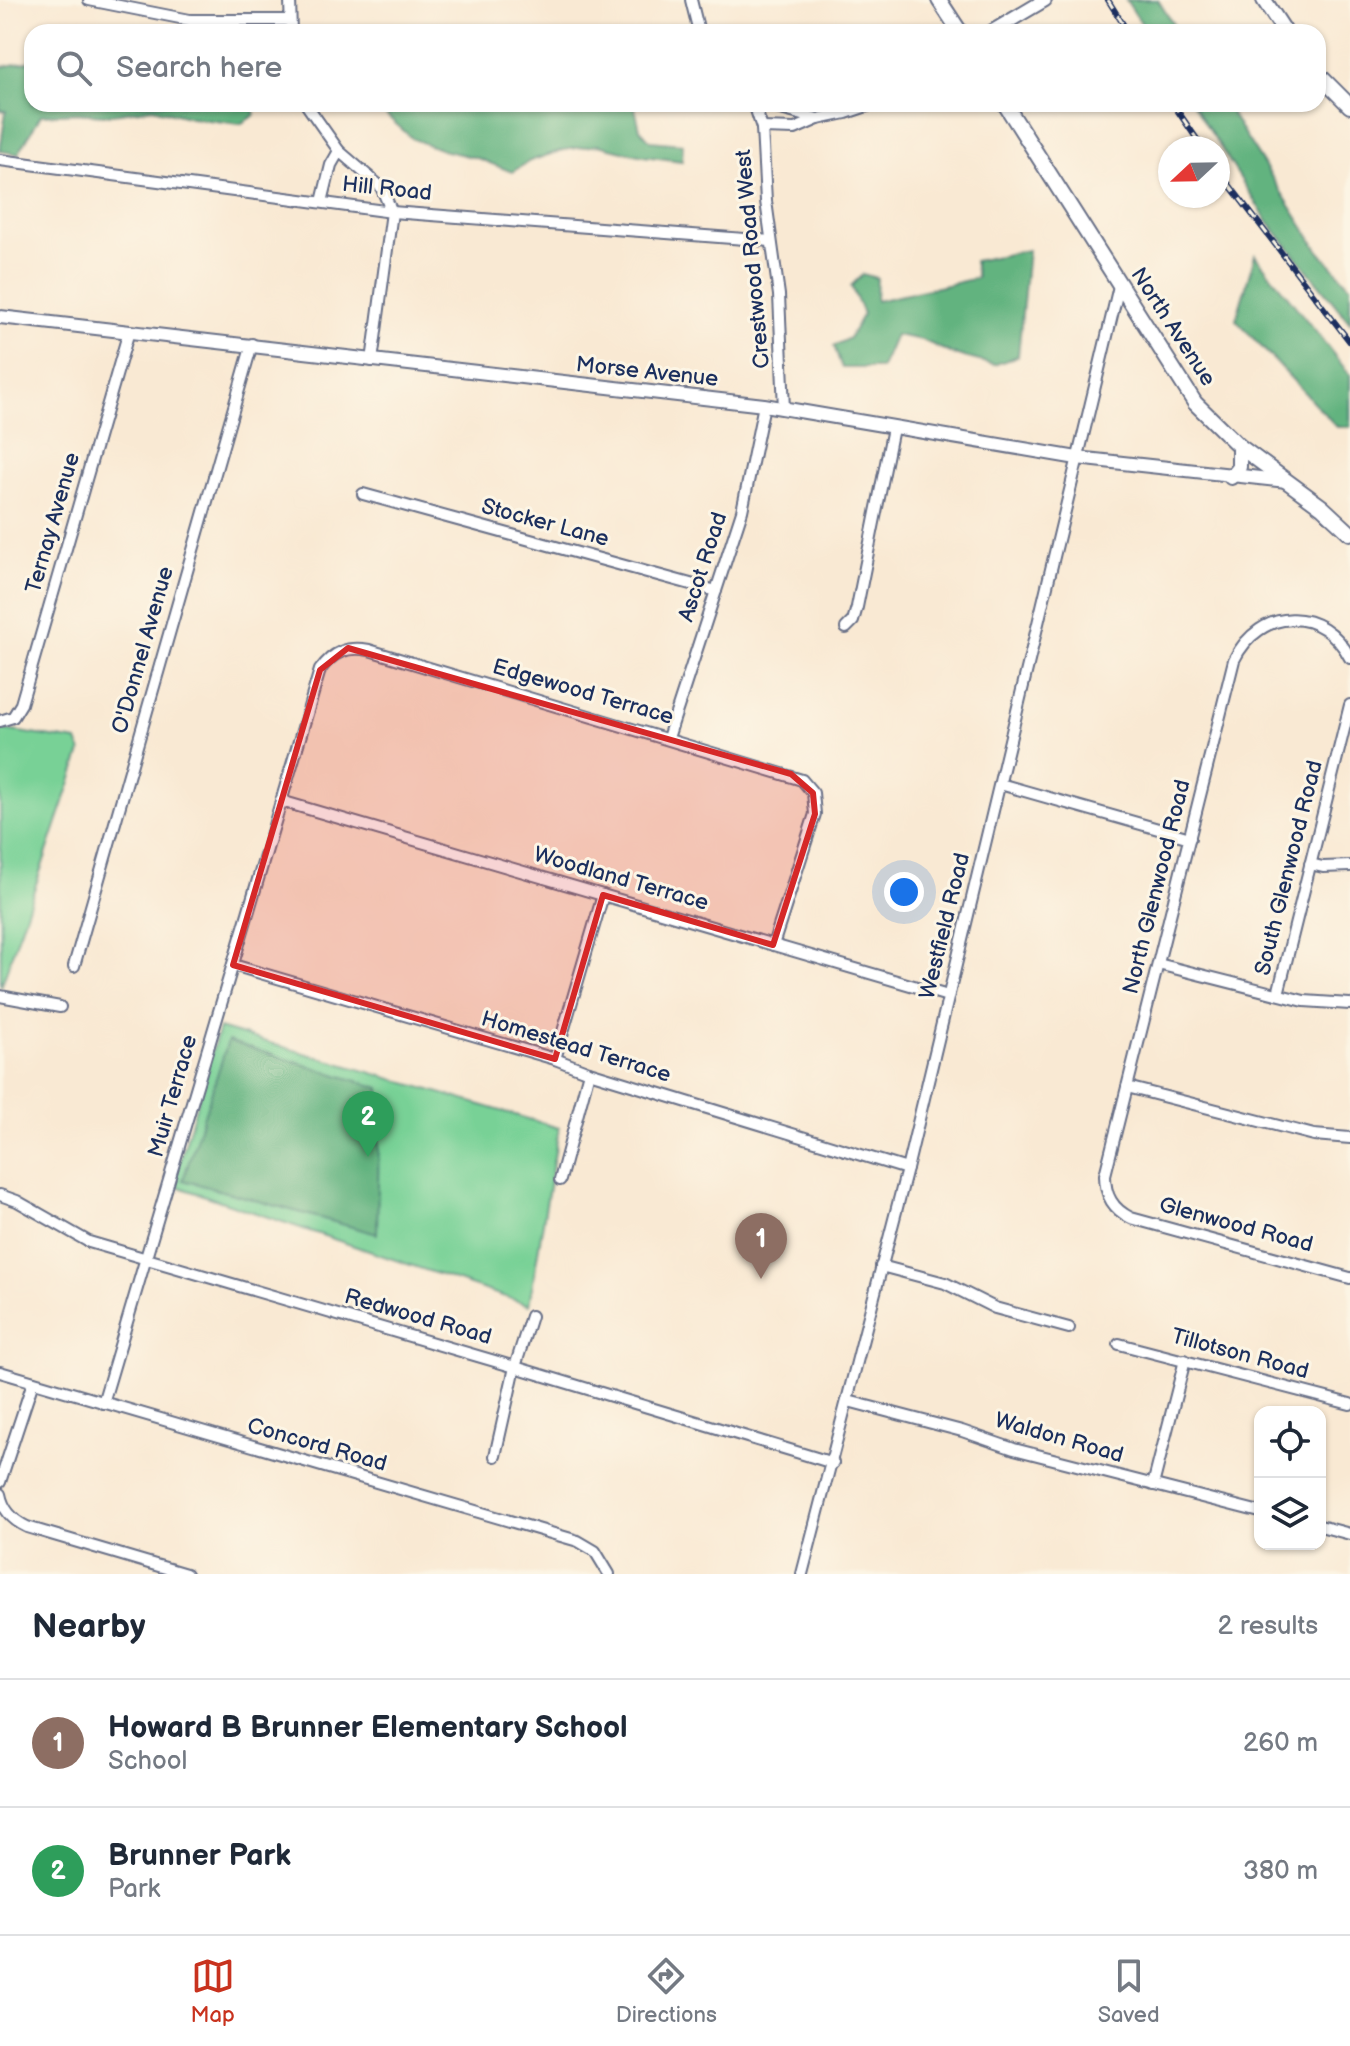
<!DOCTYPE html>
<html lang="en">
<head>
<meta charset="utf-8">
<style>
	:root { --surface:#fff; --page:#f2f2f3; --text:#1f2937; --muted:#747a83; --line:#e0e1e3; --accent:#c8321e }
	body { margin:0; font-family:"Balsamiq Sans",sans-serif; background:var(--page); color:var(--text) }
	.controls { position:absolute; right:24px; bottom:24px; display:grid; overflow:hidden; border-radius:16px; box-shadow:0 2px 6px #0004 }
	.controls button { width:72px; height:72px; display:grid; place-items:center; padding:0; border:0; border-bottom:2px solid var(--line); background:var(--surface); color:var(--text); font:40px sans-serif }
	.compass { position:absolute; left:1158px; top:136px; width:72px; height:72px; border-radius:50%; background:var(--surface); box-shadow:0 2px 6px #0004; rotate:248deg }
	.you { position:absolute; left:904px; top:892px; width:28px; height:28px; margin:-20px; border:6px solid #fff; border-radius:50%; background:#1a73e8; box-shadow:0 0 0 12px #1a73e833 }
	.badge { display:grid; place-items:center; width:52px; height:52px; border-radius:50%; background:var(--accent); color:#fff; font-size:26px; font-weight:700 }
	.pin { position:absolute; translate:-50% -66px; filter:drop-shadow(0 2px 4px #0008) }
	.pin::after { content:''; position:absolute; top:42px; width:28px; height:24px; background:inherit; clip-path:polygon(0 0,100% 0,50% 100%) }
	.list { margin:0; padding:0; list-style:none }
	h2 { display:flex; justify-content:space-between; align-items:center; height:104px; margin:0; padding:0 32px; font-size:34px }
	h2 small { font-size:26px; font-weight:400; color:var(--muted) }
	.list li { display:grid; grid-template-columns:52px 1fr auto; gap:24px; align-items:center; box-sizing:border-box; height:128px; padding:0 32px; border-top:2px solid var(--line) }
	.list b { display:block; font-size:30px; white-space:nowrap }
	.list p { margin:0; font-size:26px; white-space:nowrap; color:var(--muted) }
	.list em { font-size:26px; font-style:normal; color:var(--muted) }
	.icon { flex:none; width:44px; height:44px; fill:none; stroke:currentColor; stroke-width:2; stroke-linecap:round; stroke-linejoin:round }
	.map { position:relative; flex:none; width:1350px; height:1574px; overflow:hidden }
	.search { position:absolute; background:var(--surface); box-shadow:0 2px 6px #0004; left:24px; right:24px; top:24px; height:88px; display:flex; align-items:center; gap:20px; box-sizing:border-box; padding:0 28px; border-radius:24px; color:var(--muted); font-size:30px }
	.sheet { height:360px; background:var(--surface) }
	nav { display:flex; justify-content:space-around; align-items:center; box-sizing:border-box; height:112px; border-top:2px solid var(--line); background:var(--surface); font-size:22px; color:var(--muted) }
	nav a { display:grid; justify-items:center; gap:4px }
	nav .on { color:var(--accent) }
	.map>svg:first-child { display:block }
	.green { fill:#78d196; stroke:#4a807a; stroke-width:2 }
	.forest { fill:#62b37f; stroke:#3e716e; stroke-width:2 }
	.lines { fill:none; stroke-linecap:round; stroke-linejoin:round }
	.minor-casing { stroke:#697087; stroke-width:14 }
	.tertiary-casing { stroke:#697087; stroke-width:16 }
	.secondary-casing { stroke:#697087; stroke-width:18 }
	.minor { stroke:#fff; stroke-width:10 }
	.tertiary { stroke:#fff; stroke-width:12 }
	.secondary { stroke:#fff; stroke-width:14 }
	.rail-casing { stroke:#1b2f5e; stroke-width:6 }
	.rail { stroke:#fcf5e5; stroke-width:3; stroke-dasharray:9; stroke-linecap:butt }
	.marked { fill:#d62828; fill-opacity:0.2; stroke:#d62828; stroke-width:6; stroke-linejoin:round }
	.labels { text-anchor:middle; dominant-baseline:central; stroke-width:6; stroke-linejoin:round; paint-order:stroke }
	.street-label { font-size:22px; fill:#1b2f5e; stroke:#fcf5e5 }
</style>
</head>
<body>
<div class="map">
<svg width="1350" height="1574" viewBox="0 0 1350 1574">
	<rect width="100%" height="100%" fill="#fcf5e5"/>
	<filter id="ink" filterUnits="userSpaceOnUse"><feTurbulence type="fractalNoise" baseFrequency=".0125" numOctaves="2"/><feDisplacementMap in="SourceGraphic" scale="16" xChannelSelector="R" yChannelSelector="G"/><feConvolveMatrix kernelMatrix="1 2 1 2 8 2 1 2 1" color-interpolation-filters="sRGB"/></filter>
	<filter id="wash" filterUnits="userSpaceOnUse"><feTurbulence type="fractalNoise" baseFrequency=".006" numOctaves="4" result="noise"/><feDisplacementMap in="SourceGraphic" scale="32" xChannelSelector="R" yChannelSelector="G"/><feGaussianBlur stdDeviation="1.8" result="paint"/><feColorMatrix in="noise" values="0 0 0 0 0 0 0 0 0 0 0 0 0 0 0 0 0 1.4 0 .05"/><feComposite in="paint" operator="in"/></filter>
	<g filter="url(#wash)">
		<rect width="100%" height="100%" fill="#f9e9d3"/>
		<g class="green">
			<path d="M0 729 77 741 81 752 1 987Z"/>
			<path d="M219 1028 559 1128 529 1305 173 1185Z"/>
		</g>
		<g class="forest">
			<path d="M1126 0H1158L1178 32H1147Z"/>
			<path d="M32 61V104H252L255 115 240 124 191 118 153 108 106 115 74 113 41 115 18 154 0 151 6 111 0 110V67Z"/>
			<path d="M381 104H634L640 129 650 141 683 144 682 161 643 156 598 145 563 150 530 161 512 172 477 158 442 150 413 139 379 109Z"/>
			<path d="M1193 104H1225L1319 251 1350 286V323L1266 219Z"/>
			<path d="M1028 250 1018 356 994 365 953 354 922 340 895 335 881 368H842L834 346 849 338 863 314 851 286 863 274 877 278 876 301 977 278 974 261Z"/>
			<path d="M1255 255 1350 375V427H1337L1236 320Z"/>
			<path d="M228 1041 380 1088 377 1234 183 1180Z"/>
		</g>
	</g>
	<g filter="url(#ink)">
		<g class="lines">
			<g class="minor-casing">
				<g id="minor">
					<path d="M89 0 190 20H290"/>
					<path d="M290 0 291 32"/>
					<path d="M691 0 699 32"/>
					<path d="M306 104 339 151 381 187 392 212 372 361"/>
					<path d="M754 104 762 128 766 201 779 295 784 409"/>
					<path d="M756 107H773L818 119"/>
					<path d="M762 128 795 129 818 119 846 113 873 104"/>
					<path d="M0 160 392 212 771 241"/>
					<path d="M322 202 331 165 339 151"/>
					<path d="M363 494 716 591"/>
					<path d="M846 628 853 621 857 607 893 428"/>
					<path d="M1350 658C1323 605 1260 607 1234 660L1105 1175C1105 1195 1112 1209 1131 1218L1350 1278"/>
					<path d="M0 721 13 717 21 704 129 331"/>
					<path d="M668 738 742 511 764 405"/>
					<path d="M1000 784 1190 838"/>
					<path d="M281 801 948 996"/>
					<path d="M1310 864 1323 867 1350 866"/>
					<path d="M1158 964 1304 1001 1350 1004"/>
					<path d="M233 965 555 1059 589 1072 907 1169"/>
					<path d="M74 966 252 344"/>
					<path d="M1278 994 1350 705"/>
					<path d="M0 996 60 1007"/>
					<path d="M555 1059 603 895"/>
					<path d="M1127 1087 1314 1135 1350 1138"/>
					<path d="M560 1180 589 1072"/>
					<path d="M0 1195 17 1201 89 1242 515 1367 833 1463"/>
					<path d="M881 1266 945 1283 995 1308 1069 1328"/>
					<path d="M1119 1344 1350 1404"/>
					<path d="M0 1372 578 1541 595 1551 609 1574"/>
					<path d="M848 1401 962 1431 1014 1449 1260 1512"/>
					<path d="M103 1403 320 670C333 652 347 646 369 650L802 780 813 793 815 814 773 945"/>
					<path d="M495 1456 515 1367 531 1316"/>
					<path d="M0 1482 33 1382"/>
					<path d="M1153 1485 1185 1360"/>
					<path d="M0 1494C3 1510 12 1520 27 1527L186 1574"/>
					<path d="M1320 1526 1350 1534"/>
					<path d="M802 1574 907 1169 1119 286"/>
				</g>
			</g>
			<g class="tertiary-casing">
				<g id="tertiary">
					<path d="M991 32 1045 0"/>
					<path d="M0 317 764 405 1077 458 1287 481"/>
				</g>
			</g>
			<g class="secondary-casing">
				<g id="secondary">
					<path d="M939 0 960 32"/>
					<path d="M1264 0 1285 32"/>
					<path d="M1318 74 1350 106"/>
					<path d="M1005 104 1195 403 1239 446 1322 507 1350 533"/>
					<path d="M1231 477 1239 467V446"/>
				</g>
			</g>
			<use href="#minor" class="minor"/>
			<use href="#tertiary" class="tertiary"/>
			<use href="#secondary" class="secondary"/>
			<g class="rail-casing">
				<g id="rail">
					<path d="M1108 0 1128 32"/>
					<path d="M1173 104 1203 148"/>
					<path d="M1218 170 1350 342"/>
				</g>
			</g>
			<use href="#rail" class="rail"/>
		</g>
	</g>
	<path class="marked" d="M348 648 791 774 813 793 815 814 773 945 603 895 555 1059 233 965 320 670Z"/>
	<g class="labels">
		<g class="street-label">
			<text transform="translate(387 189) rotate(6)">Hill Road</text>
			<text transform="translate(753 259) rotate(-95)">Crestwood Road West</text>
			<text transform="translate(1173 327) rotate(57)">North Avenue</text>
			<text transform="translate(647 372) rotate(6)">Morse Avenue</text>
			<text transform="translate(53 523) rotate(-74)">Ternay Avenue</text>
			<text transform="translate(545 523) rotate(15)">Stocker Lane</text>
			<text transform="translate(703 567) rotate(-72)">Ascot Road</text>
			<text transform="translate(143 650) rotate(-74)">O'Donnel Avenue</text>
			<text transform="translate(583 692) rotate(16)">Edgewood Terrace</text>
			<text transform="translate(1289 868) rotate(-76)">South Glenwood Road</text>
			<text transform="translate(621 879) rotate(16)">Woodland Terrace</text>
			<text transform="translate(1157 887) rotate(-76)">North Glenwood Road</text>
			<text transform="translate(945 926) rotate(-76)">Westfield Road</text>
			<text transform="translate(576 1047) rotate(17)">Homestead Terrace</text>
			<text transform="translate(173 1096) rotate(-74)">Muir Terrace</text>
			<text transform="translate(1236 1225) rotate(15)">Glenwood Road</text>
			<text transform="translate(418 1317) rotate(16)">Redwood Road</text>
			<text transform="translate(1240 1354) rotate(15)">Tillotson Road</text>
			<text transform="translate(1059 1438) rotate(16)">Waldon Road</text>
			<text transform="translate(317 1445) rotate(16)">Concord Road</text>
		</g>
	</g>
</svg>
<div class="controls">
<button><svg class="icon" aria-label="locate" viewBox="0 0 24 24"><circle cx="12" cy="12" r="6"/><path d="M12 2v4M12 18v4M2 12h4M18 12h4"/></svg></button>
<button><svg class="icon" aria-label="layers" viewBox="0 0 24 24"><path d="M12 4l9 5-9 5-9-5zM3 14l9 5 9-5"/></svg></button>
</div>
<svg class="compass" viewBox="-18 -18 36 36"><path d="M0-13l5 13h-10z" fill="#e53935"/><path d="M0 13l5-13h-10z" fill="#747a83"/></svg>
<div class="you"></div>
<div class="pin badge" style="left:761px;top:1279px;background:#8d6e63">1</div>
<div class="pin badge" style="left:368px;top:1157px;background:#2e9e5b">2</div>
<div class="search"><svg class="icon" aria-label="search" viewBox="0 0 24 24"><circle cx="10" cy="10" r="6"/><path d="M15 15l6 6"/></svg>Search here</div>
</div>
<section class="sheet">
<h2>Nearby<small>2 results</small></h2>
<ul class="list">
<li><span class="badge" style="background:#8d6e63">1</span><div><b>Howard B Brunner Elementary School</b><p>School</p></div><em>260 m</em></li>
<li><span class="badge" style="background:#2e9e5b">2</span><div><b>Brunner Park</b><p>Park</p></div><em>380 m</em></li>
</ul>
</section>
<nav>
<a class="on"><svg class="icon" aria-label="map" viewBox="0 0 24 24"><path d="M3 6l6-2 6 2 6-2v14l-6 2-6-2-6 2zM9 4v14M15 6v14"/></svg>Map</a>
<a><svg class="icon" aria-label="directions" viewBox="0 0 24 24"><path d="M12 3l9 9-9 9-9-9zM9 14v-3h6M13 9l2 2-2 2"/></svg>Directions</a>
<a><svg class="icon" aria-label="saved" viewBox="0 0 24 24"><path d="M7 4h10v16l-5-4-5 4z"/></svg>Saved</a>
</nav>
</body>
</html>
